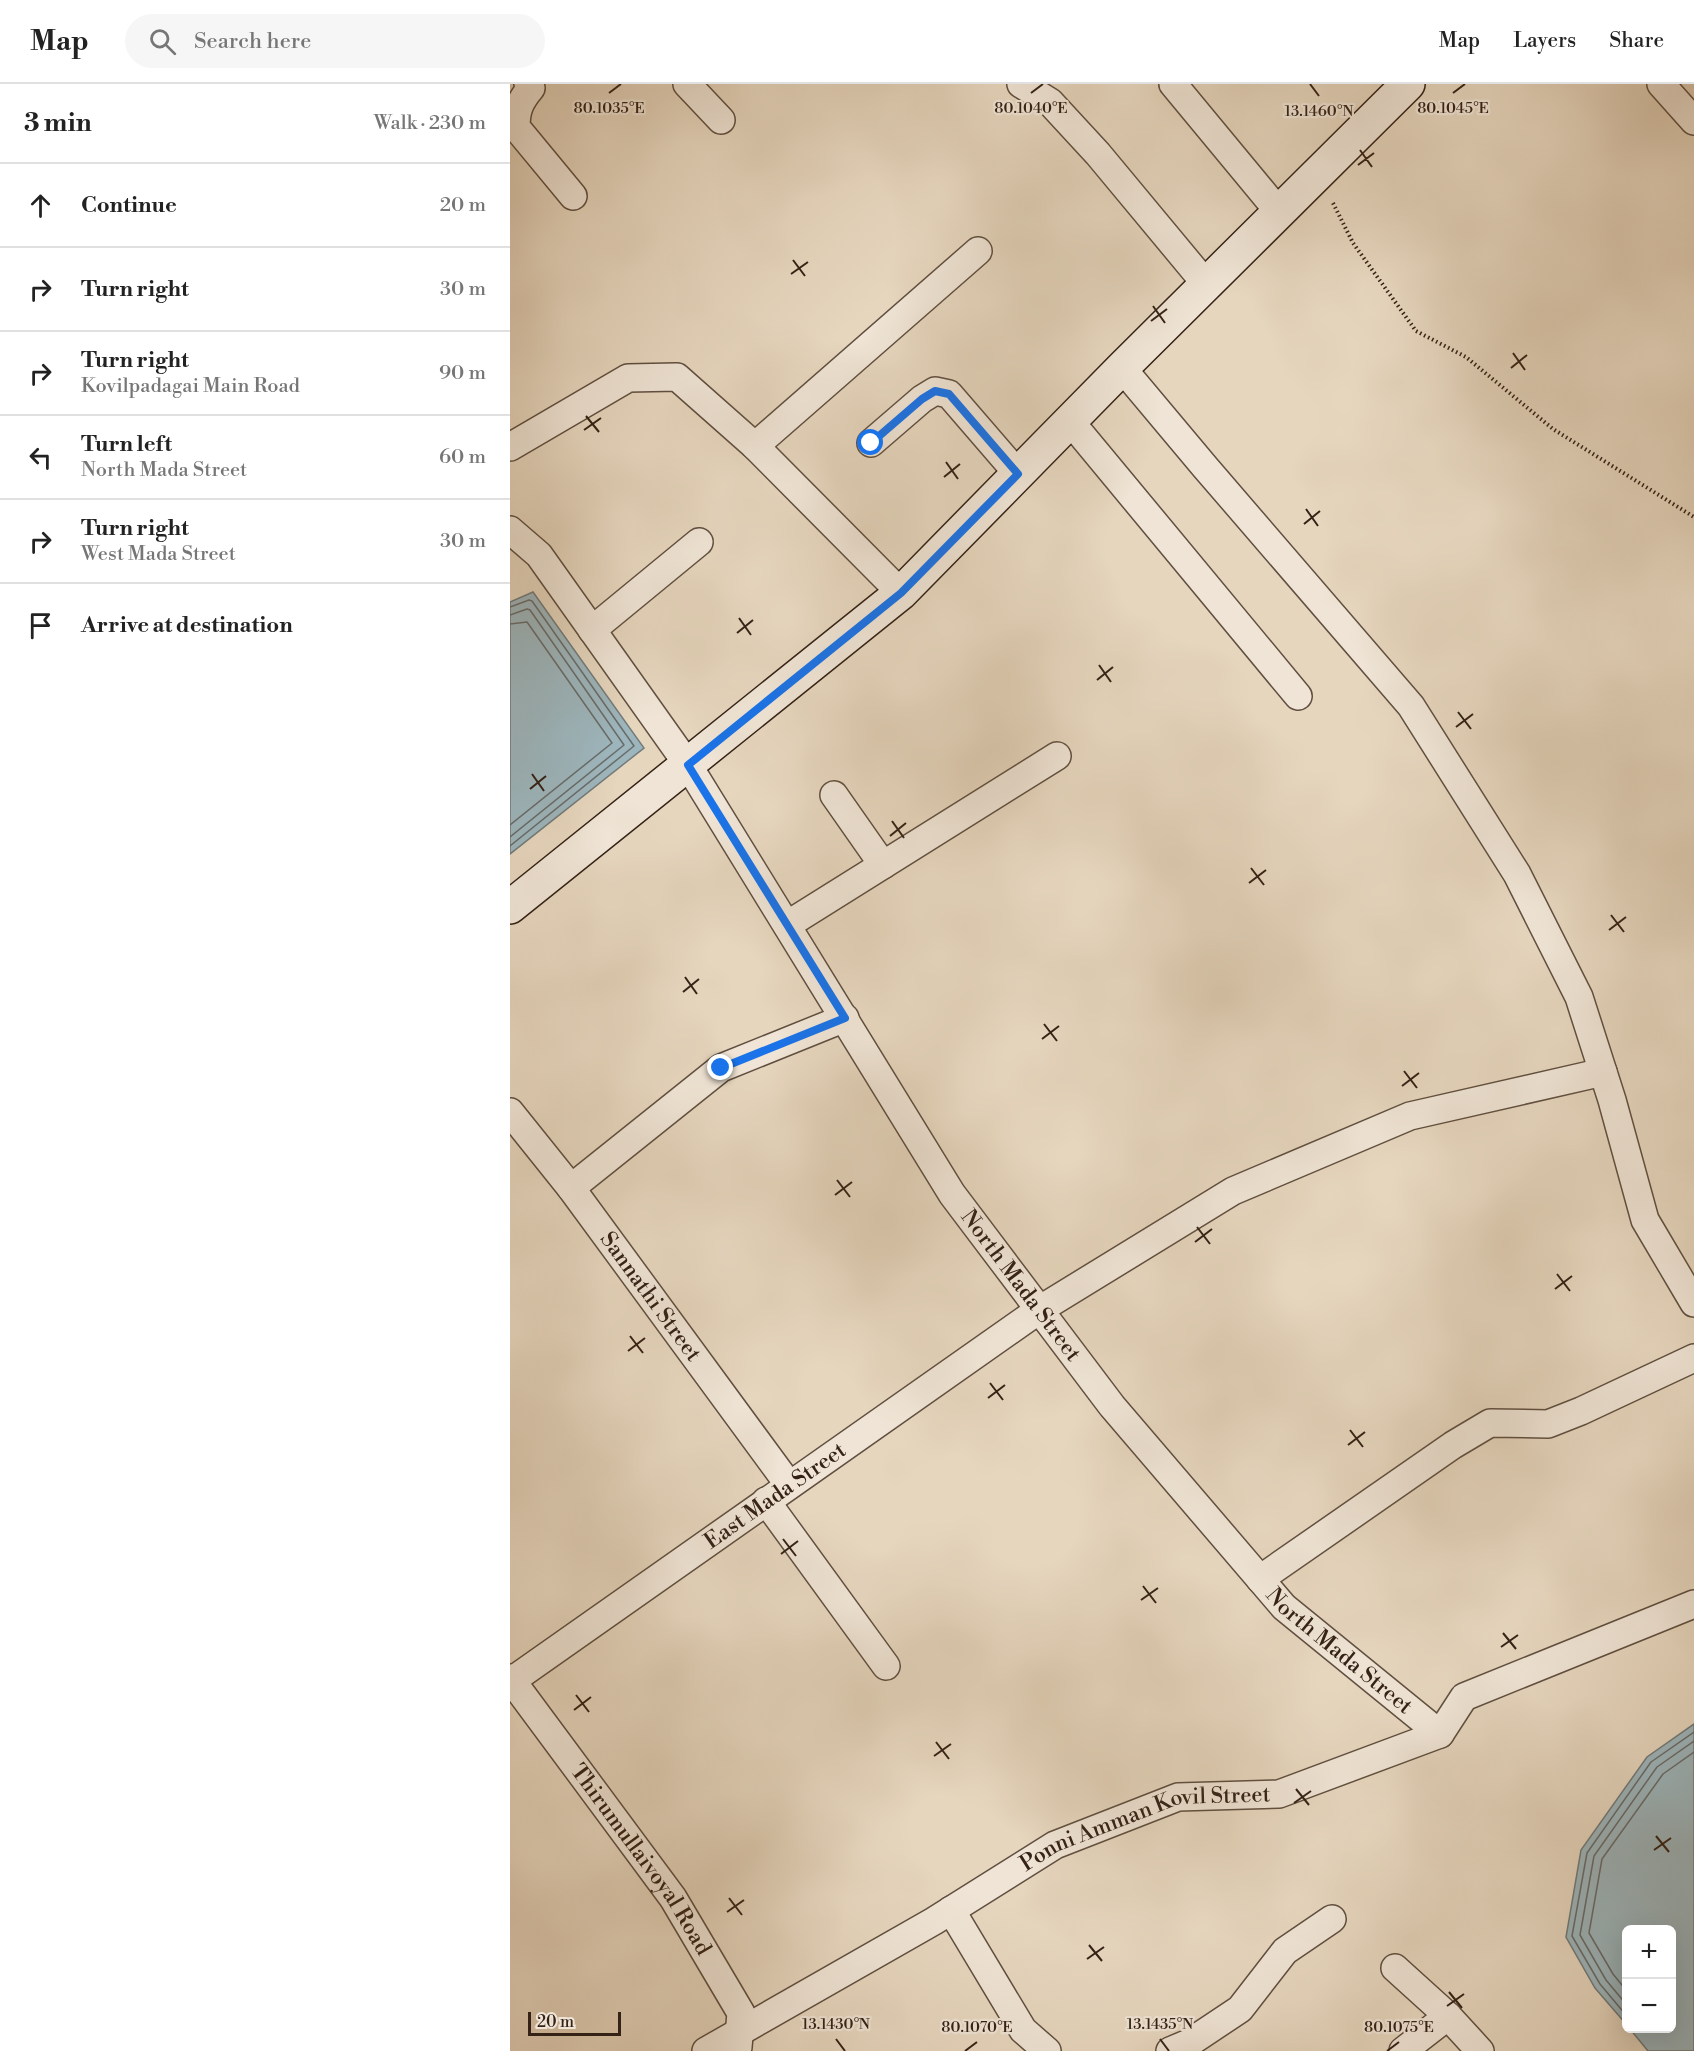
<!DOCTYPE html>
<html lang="en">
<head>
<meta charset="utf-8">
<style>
	:root { --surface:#fff; --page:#f6f6f6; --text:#222; --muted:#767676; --line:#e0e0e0 }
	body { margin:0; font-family:"Libre Bodoni",serif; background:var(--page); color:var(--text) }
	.controls { position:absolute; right:18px; bottom:18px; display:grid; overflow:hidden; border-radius:9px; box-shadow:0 6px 24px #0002 }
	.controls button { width:54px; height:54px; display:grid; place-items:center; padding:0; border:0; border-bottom:2px solid var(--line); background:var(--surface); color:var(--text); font:30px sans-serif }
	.scale { position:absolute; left:18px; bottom:15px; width:93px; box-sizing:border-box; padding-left:6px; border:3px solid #342216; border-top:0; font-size:16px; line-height:21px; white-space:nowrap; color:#342216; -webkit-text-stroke:4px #efe4d5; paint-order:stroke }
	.stop { position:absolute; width:18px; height:18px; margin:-14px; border:4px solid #1a73e8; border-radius:50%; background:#fff }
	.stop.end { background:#1a73e8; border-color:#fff; box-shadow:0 2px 6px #0008 }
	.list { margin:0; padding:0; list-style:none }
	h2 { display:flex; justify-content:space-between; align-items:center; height:78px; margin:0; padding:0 24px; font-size:26px }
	h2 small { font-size:20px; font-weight:400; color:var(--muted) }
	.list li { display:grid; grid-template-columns:39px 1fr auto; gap:18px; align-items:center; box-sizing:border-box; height:84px; padding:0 24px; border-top:2px solid var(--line) }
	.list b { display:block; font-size:22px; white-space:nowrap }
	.list p { margin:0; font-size:20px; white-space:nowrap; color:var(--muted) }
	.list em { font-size:20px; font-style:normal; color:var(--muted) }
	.icon { flex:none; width:33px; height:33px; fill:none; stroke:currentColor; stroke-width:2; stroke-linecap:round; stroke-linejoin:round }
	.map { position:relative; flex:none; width:1184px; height:1967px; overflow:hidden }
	header { display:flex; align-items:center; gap:36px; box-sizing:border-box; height:84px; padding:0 30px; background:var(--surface); border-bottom:2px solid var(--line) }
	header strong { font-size:28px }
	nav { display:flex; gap:33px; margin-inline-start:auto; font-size:21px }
	.search { width:420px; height:54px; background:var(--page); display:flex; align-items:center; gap:15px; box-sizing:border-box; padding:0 21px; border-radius:33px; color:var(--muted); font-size:22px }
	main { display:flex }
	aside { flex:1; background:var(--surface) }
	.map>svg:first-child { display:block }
	.water { fill:#9db6bd; stroke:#737b7a; stroke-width:1.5 }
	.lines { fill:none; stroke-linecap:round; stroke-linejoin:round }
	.shore { stroke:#686c6a; stroke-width:1.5 }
	.minor-casing { stroke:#604f40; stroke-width:30 }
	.secondary-casing { stroke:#342216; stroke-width:36 }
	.path { stroke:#342216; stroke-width:4; stroke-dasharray:1.5 3; stroke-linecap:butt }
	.minor { stroke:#efe4d5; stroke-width:27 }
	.secondary { stroke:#efe4d5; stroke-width:33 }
	.route { stroke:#1a73e8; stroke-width:8 }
	.ticks { fill:none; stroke:#342216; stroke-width:2 }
	.labels { text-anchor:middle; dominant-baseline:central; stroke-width:4.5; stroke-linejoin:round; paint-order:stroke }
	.street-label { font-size:22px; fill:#342216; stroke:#efe4d5 }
	.ticks-label { font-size:15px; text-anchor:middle; fill:#342216; stroke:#efe4d5; stroke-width:4.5; stroke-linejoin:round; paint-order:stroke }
</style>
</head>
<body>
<header>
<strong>Map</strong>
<div class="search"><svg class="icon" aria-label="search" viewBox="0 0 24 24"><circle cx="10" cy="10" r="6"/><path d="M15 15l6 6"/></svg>Search here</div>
<nav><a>Map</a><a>Layers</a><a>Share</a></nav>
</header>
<main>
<aside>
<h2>3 min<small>Walk · 230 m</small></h2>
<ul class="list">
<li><svg class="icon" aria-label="ahead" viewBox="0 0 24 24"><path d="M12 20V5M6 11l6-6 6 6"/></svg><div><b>Continue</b></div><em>20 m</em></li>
<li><svg class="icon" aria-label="right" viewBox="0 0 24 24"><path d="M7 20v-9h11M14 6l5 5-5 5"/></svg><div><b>Turn right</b></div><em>30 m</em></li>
<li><svg class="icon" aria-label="right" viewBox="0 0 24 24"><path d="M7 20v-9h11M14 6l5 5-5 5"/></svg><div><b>Turn right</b><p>Kovilpadagai Main Road</p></div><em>90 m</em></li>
<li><svg class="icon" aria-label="left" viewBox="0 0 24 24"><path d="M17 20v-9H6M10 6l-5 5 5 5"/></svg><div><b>Turn left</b><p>North Mada Street</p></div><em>60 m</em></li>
<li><svg class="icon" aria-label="right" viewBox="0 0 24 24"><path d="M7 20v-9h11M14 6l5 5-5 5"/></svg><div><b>Turn right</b><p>West Mada Street</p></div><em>30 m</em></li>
<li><svg class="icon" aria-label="arrive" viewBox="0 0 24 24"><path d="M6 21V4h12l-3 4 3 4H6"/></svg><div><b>Arrive at destination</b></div></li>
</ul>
</aside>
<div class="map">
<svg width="1184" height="1967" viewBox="0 0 1184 1967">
	<rect width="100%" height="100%" fill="#e6d6be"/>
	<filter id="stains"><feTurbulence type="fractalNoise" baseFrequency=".00333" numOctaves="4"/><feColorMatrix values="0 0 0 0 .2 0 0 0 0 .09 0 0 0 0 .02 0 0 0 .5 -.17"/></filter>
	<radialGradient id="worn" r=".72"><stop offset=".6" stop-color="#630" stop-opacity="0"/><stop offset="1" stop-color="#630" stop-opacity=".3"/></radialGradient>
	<g class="water">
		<path d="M23 508 134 664 0 770V518Z"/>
		<path d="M1184 1640V1967H1138L1120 1945 1162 1944V1846H1116V1940L1085 1904 1056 1853 1071 1766 1137 1673Z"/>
	</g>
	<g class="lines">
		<g class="shore">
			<path d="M0 523 19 516 22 517 124 662 0 762"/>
			<path d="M0 531 17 525 20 526 114 661 0 753"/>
			<path d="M0 540 17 538 102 659 0 741"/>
			<path d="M1116 1906 1103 1890 1079 1849 1092 1775 1153 1690 1184 1668"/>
			<path d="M1116 1920 1096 1896 1070 1851 1084 1772 1147 1683 1184 1657"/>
			<path d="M1116 1931 1090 1900 1062 1852 1077 1769 1141 1678 1184 1648"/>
		</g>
		<g class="minor-casing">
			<g id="minor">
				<path d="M18 0 21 4C10 17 6 26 6 43L63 112"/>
				<path d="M177 0 211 36"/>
				<path d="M511 0 540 18 588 70 696 200"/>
				<path d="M663 0 769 128"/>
				<path d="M1151 0 1184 37"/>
				<path d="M612 284 695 383 901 622 1007 790 1069 913 1102 1016 1135 1136 1184 1219"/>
				<path d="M560 337 788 612"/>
				<path d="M361 359 412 315 425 307 439 310 508 390"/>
				<path d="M245 362 468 167"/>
				<path d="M0 363 118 294 167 293 245 362 391 509"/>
				<path id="s1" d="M0 446 29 471 178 681 442 1110 602 1322 774 1523 930 1650"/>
				<path d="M82 546 189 458"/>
				<path d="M324 711 373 781"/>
				<path d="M277 841 547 672"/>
				<path id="s2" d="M0 1028 61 1104 279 1401"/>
				<path d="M61 1104 211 984 335 934"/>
				<path d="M256 1417 376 1582"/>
				<path d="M750 1495 943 1361 980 1339 1038 1340 1071 1327 1184 1274"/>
				<path id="s3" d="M0 1594 163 1814 231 1929 228 1963"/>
				<path id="s4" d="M0 1598 529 1226 723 1107 900 1032 1093 988"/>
				<path d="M441 1826 513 1946 537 1967"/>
				<path d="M885 1884 938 1932 970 1967"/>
				<path id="s5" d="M196 1967 424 1837 545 1761 668 1713 769 1710 930 1650 954 1613 1184 1520"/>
				<path d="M660 1967 679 1959 730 1925 775 1867 822 1835"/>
				<path d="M893 1967 938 1932"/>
			</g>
		</g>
		<g class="secondary-casing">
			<path id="secondary" d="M0 823 391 509 612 284 898 0"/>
		</g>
		<path class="path" d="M823 119 843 159 906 247 956 273 1043 345 1184 433"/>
		<use href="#minor" class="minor"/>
		<use href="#secondary" class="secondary"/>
	</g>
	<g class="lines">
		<path class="route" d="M211 984 335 934 178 681 391 509 508 390 439 310 425 307 412 315 361 359"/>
	</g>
	<path class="ticks" d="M800 0 809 12M99 9 111 0M521 9 533 0M943 9 955 0M850 66 862 83M848 81 864 69M283 176 295 192M281 190 298 178M643 222 655 239M641 237 657 225M1003 269 1015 286M1001 284 1017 271M76 332 89 348M74 346 91 334M436 378 448 395M434 393 450 380M796 425 808 442M794 440 810 427M229 534 241 551M227 549 243 536M589 581 601 598M587 596 603 583M948 628 961 645M946 643 963 630M22 690 34 707M20 705 36 692M382 737 394 754M380 752 396 739M741 784 754 801M739 799 756 786M1101 831 1114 848M1099 846 1116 833M175 893 187 910M173 908 189 895M534 940 547 957M532 955 549 942M894 987 907 1004M892 1002 909 989M327 1096 340 1113M325 1111 342 1098M687 1143 700 1160M685 1158 702 1145M1047 1190 1060 1207M1045 1205 1062 1192M120 1252 133 1269M118 1267 135 1254M480 1299 493 1316M478 1314 495 1301M840 1346 853 1363M838 1361 855 1348M273 1455 286 1472M271 1470 288 1457M633 1502 646 1519M631 1516 648 1504M993 1549 1006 1565M991 1563 1008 1551M66 1611 79 1628M64 1626 81 1613M426 1658 439 1675M424 1672 441 1660M786 1705 799 1721M784 1719 801 1707M1146 1752 1159 1768M1144 1766 1161 1754M219 1814 232 1831M217 1828 234 1816M579 1861 592 1877M577 1875 594 1863M939 1908 952 1924M937 1922 954 1910M326 1955 335 1967M650 1955 659 1967M455 1967 467 1958M877 1967 889 1958"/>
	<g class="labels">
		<g class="street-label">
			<text stroke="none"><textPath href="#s1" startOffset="914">North Mada Street</textPath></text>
			<text stroke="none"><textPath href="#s2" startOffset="232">Sannathi Street</textPath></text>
			<text stroke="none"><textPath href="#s4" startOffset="324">East Mada Street</textPath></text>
			<text stroke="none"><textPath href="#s1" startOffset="1400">North Mada Street</textPath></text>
			<text stroke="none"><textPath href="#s5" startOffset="498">Ponni Amman Kovil Street</textPath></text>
			<text stroke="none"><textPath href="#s3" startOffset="224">Thirumullaivoyal Road</textPath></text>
		</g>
	</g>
	<g class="ticks-label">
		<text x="99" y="29">80.1035°E</text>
		<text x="521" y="29">80.1040°E</text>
		<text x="943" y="29">80.1045°E</text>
		<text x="809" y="32">13.1460°N</text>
		<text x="326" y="1945">13.1430°N</text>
		<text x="650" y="1945">13.1435°N</text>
		<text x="467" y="1948">80.1070°E</text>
		<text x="889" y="1948">80.1075°E</text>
	</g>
	<rect width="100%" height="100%" filter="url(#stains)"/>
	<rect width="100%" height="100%" fill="url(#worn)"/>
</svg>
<div class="controls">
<button>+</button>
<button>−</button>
</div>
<div class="scale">20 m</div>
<div class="stop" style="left:361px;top:359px"></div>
<div class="stop end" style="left:211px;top:984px"></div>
</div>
</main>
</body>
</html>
